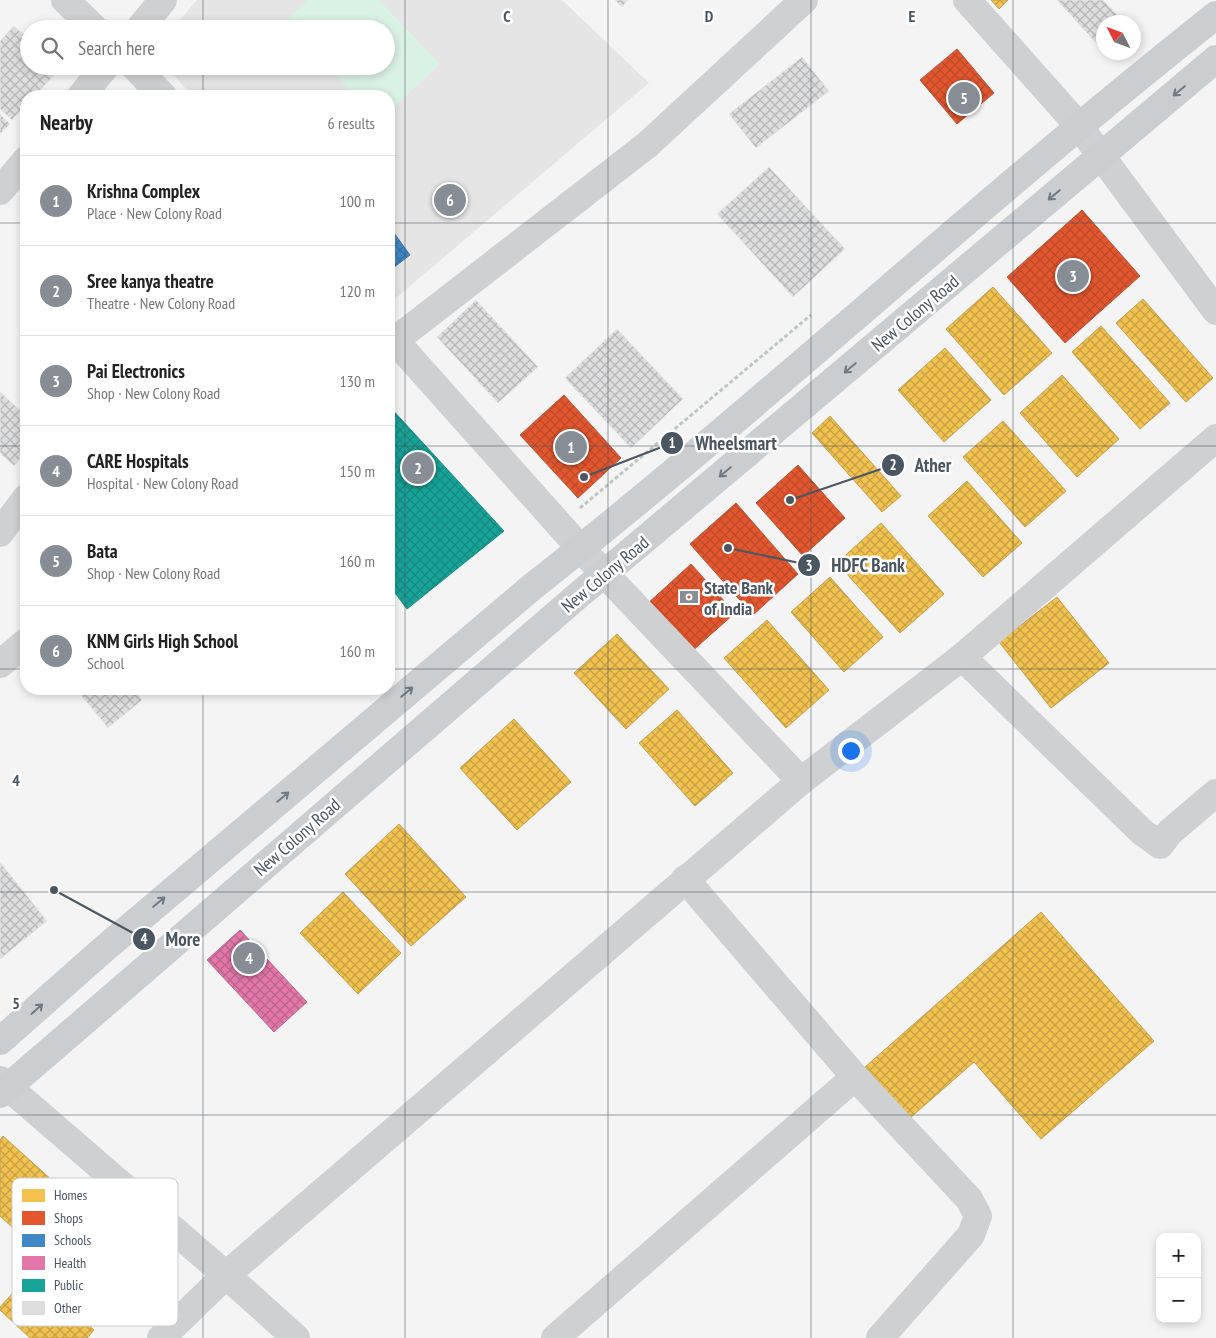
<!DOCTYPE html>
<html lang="en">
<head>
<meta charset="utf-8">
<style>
	:root { --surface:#fff; --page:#f2f2f2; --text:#222; --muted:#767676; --line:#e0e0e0; --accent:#868d94 }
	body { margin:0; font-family:"PT Sans Narrow",sans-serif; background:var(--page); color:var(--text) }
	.controls { position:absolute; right:15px; bottom:15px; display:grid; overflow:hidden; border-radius:10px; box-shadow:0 2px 8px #0003 }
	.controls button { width:45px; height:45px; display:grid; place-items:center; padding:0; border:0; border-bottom:1px solid var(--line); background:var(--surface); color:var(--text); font:25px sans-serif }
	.compass { position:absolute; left:1096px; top:15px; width:45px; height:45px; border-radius:50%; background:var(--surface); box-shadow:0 2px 8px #0003; rotate:312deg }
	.you { position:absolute; left:850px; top:750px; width:18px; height:18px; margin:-12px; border:4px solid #fff; border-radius:50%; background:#1a73e8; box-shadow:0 0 0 8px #1a73e833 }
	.badge { display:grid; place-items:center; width:32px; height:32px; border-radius:50%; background:var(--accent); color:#fff; font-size:16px; font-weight:700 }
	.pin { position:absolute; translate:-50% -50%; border:2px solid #fff; box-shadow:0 1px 5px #0006 }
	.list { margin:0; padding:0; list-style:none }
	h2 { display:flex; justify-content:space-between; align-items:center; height:65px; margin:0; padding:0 20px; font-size:21px }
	h2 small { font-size:16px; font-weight:400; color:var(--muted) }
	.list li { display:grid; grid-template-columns:32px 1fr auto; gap:15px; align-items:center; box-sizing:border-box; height:90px; padding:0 20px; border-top:1px solid var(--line) }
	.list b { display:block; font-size:19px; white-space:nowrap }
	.list p { margin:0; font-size:16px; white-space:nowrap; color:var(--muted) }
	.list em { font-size:16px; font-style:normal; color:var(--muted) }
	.icon { flex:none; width:28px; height:28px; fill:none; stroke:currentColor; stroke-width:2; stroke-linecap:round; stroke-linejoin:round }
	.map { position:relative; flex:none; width:1216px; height:1338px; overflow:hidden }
	.search { position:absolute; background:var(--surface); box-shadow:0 2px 8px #0003; left:20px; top:20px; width:375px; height:55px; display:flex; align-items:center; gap:12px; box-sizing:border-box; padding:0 18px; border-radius:28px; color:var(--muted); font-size:19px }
	.panel { position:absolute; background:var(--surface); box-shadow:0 2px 8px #0003; left:20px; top:90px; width:375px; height:605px; border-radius:20px }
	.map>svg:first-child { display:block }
	.education { fill:#e6e5e6 }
	.pitch { fill:#d9f2e3 }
	.homes { fill:url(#homes-cross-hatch); stroke:#c0a154 }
	.shops { fill:url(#shops-cross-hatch); stroke:#b6573d }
	.schools { fill:url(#schools-cross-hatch); stroke:#4279a7 }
	.health { fill:url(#health-cross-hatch); stroke:#b56d93 }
	.public { fill:url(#public-cross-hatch); stroke:#268c88 }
	.building { fill:url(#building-cross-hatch); stroke:#e5e6e7 }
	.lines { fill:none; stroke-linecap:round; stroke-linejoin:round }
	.path { stroke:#bcc7c4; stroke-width:3; stroke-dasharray:4 2.5; stroke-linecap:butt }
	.minor { stroke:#ced0d2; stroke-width:28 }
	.major { stroke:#caced1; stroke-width:28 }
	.oneway { stroke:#707a83 }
	.grid { fill:none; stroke:#4a5661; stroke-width:1; stroke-opacity:0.55 }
	.labels { text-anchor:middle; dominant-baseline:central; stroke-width:5; stroke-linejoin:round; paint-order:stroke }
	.street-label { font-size:18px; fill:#4a5661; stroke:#fff }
	.poi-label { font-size:18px; font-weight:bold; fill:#4a5661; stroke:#fff; text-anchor:start }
	.key { fill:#fff; stroke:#c9ccd0; stroke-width:1 }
	.key-label { font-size:14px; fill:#4a5661 }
	.grid-label { font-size:16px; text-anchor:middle; font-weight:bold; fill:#4a5661; stroke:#fff; stroke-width:5; stroke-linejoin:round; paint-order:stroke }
	.leader { fill:none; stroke:#4a5661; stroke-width:2 }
	.callout-dot { fill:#4a5661; stroke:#fff; stroke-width:2 }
	.mark-label { font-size:15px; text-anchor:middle; font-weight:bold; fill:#fff }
	.callout-label { font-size:19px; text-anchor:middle; font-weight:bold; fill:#4a5661; stroke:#fff; stroke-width:5; stroke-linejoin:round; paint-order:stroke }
</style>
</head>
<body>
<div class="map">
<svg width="1216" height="1338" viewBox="0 0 1216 1338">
	<defs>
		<pattern id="homes-cross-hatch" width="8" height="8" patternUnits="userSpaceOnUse" patternTransform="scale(1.25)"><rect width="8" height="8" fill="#f2c14e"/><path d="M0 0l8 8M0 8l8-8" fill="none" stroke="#c6a044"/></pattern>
		<pattern id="shops-cross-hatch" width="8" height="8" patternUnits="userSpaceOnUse" patternTransform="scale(1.25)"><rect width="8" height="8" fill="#e4572e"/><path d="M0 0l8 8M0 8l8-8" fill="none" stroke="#bb4b2b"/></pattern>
		<pattern id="schools-cross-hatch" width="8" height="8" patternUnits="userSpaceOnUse" patternTransform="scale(1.25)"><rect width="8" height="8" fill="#3f88c5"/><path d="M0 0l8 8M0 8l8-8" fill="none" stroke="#3772a3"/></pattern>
		<pattern id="health-cross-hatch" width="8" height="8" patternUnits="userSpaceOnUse" patternTransform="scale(1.25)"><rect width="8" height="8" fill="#e377a8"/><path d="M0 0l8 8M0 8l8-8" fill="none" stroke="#ba648c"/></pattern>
		<pattern id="public-cross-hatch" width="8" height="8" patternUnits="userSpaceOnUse" patternTransform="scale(1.25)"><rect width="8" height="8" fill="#17a398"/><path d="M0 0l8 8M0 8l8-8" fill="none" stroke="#17887f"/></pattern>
		<pattern id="building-cross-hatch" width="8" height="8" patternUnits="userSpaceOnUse" patternTransform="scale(1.25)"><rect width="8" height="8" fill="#ddddde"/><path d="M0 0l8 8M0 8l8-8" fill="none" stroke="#b5b6b7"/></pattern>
	</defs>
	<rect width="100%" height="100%" fill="#f4f4f4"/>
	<path class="education" d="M197 0H562L649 83 389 304V96H193L165 66H386V29H172Z"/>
	<path class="pitch" d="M308 0H379L440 64 389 112V96H355L326 66H386V29H290L284 22Z"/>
	<g class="homes">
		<path d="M991 0H1008L999 9Z"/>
		<path d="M993 287 1052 353 1004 395 946 329Z"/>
		<path d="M1143 299 1213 378 1186 402 1116 323Z"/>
		<path d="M1101 326 1170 403 1140 429 1072 352Z"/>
		<path d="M945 348 991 400 944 442 898 390Z"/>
		<path d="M1062 375 1119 439 1077 477 1020 413Z"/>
		<path d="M830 416 901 496 882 512 812 433Z"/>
		<path d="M1003 421 1066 491 1025 527 963 457Z"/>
		<path d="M967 481 1022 543 983 577 928 516Z"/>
		<path d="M881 523 944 594 900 633 837 563Z"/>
		<path d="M830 577 883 637 844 672 791 612Z"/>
		<path d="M1057 597 1109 663 1051 708 999 642Z"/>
		<path d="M767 620 829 690 786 728 724 658Z"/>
		<path d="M617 634 669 689 626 729 574 673Z"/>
		<path d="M677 710 733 773 695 806 639 743Z"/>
		<path d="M514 719 571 782 517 830 460 768Z"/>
		<path d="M399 824 466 897 411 946 345 874Z"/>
		<path d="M343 892 401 953 358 994 300 933Z"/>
		<path d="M1041 912 1154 1041 1041 1139 974 1062 910 1118 865 1067Z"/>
		<path d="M3 1136 64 1191 23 1237 0 1216V1140Z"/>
		<path d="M31 1273 94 1330 87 1338H30L0 1310V1307Z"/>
	</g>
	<g class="shops">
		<path d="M957 49 994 93 957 124 920 80Z"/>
		<path d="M1082 210 1140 276 1065 343 1007 277Z"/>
		<path d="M564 395 621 458 578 498 520 435Z"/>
		<path d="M798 465 845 518 803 556 756 503Z"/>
		<path d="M736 503 798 574 753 615 690 544Z"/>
		<path d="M691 564 735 613 690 653 646 605Z"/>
	</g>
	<path class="schools" d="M389 226 410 255 389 271Z"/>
	<path class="health" d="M240 930 307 1002 274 1032 207 960Z"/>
	<path class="public" d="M389 406 504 531 407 609 389 585Z"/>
	<g class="building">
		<path d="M615 0H628L622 7Z"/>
		<path d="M1057 0H1103L1124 22H1104V40L1098 45Z"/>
		<path d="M14 26 29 39V66H57L60 69 34 96H26V104L12 120 0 109V41Z"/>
		<path d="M802 57 829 91 756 148 729 114Z"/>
		<path d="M0 114 10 124 0 134Z"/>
		<path d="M769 167 845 249 793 297 717 214Z"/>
		<path d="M476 300 538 367 498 403 437 337Z"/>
		<path d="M617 329 683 399 631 448 565 378Z"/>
		<path d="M0 392 26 416V452L14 466 0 453Z"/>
		<path d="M76 689H133L142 700 108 728Z"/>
		<path d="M0 862 47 921 0 959Z"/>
	</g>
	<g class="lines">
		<path class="path" d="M580 508 811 315"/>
		<g class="minor">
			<path d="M65 0 95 29"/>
			<path d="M967 0 1079 126 1216 311"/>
			<path d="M139 29 163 0"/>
			<path d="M134 66 163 96"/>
			<path d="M81 96 106 66"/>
			<path d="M0 191 26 160"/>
			<path d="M389 334 581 549 801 781"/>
			<path d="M389 345 647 145 804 0"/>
			<path d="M0 533 26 498"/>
			<path d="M962 657 1142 832 1160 845 1170 832 1216 793"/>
			<path d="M0 664 26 642"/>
			<path d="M685 879 855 1077 969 1199 978 1216 971 1235 880 1338"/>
			<path d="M0 1080 226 1275 801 781 962 657 1216 438"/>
			<path d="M161 1338 226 1275 296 1338"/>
			<path d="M555 1338 855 1077"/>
		</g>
		<g class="major">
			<path d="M0 1041 104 949 532 587C720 439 897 278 1081 125 1125 88 1171 51 1216 15"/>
			<path d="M0 1094 581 593 1216 59"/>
		</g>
	</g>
	<defs><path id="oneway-shaft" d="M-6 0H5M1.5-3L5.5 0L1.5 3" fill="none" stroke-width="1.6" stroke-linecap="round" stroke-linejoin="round" transform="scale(1.25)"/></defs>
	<g class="oneway">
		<use href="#oneway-shaft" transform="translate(1179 91) rotate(140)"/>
		<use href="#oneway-shaft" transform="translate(1054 195) rotate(140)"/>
		<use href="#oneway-shaft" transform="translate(850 368) rotate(140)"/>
		<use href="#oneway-shaft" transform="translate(725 472) rotate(140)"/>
		<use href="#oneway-shaft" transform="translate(407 692) rotate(-40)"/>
		<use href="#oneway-shaft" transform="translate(283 797) rotate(-40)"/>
		<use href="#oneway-shaft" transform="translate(159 902) rotate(-40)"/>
		<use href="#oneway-shaft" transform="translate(37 1009) rotate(-42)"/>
	</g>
	<path class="grid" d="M203 0V29M405 0V1338M608 0V1338M811 0V1338M1013 0V1338M203 66V96M0 223H26M389 223H1216M0 446H26M389 446H1216M0 669H26M389 669H1216M203 689V1338M0 892H1216M0 1115H1216"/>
	<defs>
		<g id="bank-bare" transform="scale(1.5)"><path d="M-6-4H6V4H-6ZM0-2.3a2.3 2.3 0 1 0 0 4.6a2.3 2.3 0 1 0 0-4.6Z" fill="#868d94" stroke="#fff" stroke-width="2.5" paint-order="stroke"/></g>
	</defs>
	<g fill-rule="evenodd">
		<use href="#bank-bare" x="689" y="597"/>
	</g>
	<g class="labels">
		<g class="street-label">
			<text transform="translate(915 313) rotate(-40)">New Colony Road</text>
			<text transform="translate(605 574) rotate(-40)">New Colony Road</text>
			<text transform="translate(297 837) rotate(-41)">New Colony Road</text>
		</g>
		<g class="poi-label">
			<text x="704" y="587">State Bank<tspan x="704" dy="21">of India</tspan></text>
		</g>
	</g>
	<rect x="12" y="1178" width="166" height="148" rx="8" class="key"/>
	<rect x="22" y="1189" width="23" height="13" fill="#f2c14e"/>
	<rect x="22" y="1211" width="23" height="14" fill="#e4572e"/>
	<rect x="22" y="1234" width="23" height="13" fill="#3f88c5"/>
	<rect x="22" y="1256" width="23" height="14" fill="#e377a8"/>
	<rect x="22" y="1279" width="23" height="13" fill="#17a398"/>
	<rect x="22" y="1301" width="23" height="14" fill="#ddddde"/>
	<g class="key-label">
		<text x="54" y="1200">Homes</text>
		<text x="54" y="1223">Shops</text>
		<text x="54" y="1245">Schools</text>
		<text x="54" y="1268">Health</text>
		<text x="54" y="1290">Public</text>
		<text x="54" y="1313">Other</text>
	</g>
	<g class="grid-label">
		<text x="507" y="22">C</text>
		<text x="709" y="22">D</text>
		<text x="912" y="22">E</text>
		<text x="16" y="786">4</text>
		<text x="16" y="1009">5</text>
	</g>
	<path class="leader" d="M584 477L672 443M790 500L893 465M728 548L809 565M54 890L144 939"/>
	<g class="callout-dot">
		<circle cx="584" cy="477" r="5"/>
		<circle cx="790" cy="500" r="5"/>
		<circle cx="728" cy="548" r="5"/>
		<circle cx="54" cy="890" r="5"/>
		<circle cx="672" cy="443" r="12"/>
		<circle cx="893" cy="465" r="12"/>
		<circle cx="809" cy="565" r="12"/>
		<circle cx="144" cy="939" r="12"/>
	</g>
	<g class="mark-label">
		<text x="672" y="448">1</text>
		<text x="893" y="470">2</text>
		<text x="809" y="571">3</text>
		<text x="144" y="944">4</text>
	</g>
	<g class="callout-label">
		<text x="736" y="450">Wheelsmart</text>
		<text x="933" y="472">Ather</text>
		<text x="868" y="572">HDFC Bank</text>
		<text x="183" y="946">More</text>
	</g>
</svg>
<div class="controls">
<button>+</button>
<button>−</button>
</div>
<svg class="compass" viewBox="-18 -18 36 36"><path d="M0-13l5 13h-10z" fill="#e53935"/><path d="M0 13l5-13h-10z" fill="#767676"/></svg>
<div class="you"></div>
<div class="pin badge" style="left:571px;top:447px">1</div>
<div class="pin badge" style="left:418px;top:468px">2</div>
<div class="pin badge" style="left:1073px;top:276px">3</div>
<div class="pin badge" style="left:249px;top:958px">4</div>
<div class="pin badge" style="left:964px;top:98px">5</div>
<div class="pin badge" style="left:450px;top:200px">6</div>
<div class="search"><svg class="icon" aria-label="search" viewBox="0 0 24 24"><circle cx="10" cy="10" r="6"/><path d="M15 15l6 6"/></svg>Search here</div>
<section class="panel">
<h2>Nearby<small>6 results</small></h2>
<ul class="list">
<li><span class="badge">1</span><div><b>Krishna Complex</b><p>Place · New Colony Road</p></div><em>100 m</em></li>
<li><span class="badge">2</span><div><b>Sree kanya theatre</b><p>Theatre · New Colony Road</p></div><em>120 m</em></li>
<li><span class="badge">3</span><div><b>Pai Electronics</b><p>Shop · New Colony Road</p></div><em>130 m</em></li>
<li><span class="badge">4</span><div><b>CARE Hospitals</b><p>Hospital · New Colony Road</p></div><em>150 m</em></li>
<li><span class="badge">5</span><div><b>Bata</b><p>Shop · New Colony Road</p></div><em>160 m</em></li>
<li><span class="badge">6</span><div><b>KNM Girls High School</b><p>School</p></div><em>160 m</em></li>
</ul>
</section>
</div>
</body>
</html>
